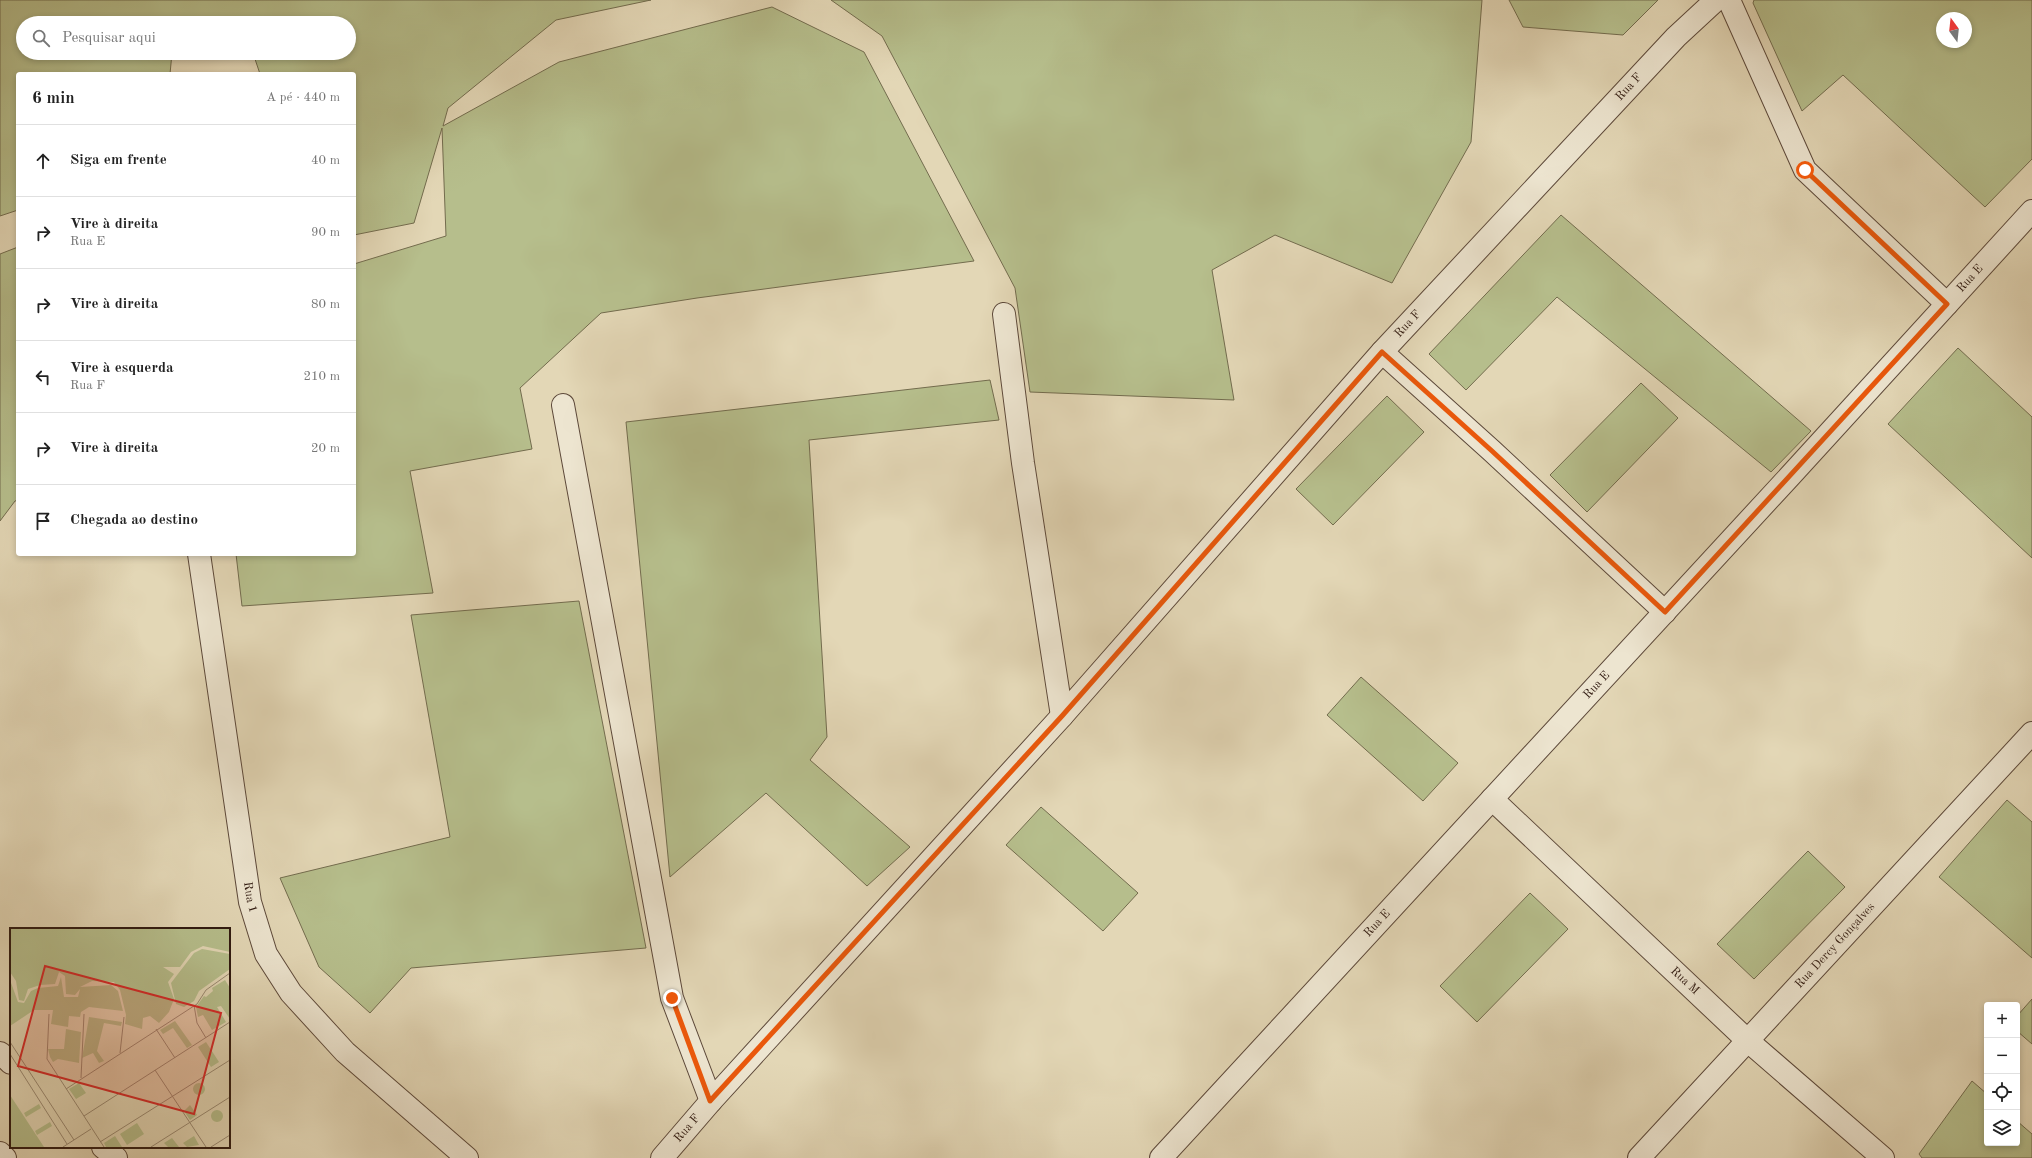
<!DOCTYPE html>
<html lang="pt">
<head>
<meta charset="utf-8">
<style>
	:root { --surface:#fff; --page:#f2f2f2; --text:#222; --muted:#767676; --line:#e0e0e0 }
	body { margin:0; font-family:"Old Standard TT",serif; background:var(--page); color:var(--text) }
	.controls { position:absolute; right:12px; bottom:12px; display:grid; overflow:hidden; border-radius:4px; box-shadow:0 2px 6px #0003 }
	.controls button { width:36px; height:36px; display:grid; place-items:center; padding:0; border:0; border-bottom:1px solid var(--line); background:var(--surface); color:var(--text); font:20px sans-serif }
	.compass { position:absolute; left:1936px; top:12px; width:36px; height:36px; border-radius:50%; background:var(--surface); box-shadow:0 2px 6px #0003; rotate:345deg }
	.stop { position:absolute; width:12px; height:12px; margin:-9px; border:3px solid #ea580c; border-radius:50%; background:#fff }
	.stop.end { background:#ea580c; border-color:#fff; box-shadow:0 1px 4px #0008 }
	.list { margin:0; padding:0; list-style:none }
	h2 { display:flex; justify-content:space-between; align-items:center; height:52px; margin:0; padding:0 16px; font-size:17px }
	h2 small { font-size:13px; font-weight:400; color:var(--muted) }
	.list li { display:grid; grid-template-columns:26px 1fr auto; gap:12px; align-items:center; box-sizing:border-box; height:72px; padding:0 16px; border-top:1px solid var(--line) }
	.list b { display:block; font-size:15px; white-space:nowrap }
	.list p { margin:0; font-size:13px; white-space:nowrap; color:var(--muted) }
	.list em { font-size:13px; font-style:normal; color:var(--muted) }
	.icon { flex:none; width:22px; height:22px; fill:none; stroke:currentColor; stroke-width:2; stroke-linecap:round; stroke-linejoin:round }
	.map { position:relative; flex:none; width:2032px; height:1158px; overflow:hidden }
	.search { position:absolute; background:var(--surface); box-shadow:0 2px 6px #0003; left:16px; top:16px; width:340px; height:44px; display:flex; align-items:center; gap:10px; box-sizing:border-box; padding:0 14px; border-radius:22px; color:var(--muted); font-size:15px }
	.panel { position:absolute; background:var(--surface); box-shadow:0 2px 6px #0003; left:16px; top:72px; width:340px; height:484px; border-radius:4px }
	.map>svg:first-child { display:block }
	.green { fill:#b6be8c; stroke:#736c4e; fill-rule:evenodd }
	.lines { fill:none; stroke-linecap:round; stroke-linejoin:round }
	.minor-casing { stroke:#5d493a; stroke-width:24 }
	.minor { stroke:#ede5d0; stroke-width:22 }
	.route { stroke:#ea580c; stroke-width:5 }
	.labels { text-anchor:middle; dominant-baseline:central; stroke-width:3; stroke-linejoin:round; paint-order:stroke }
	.street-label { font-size:12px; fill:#301a11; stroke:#ede5d0 }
	.inset-road { fill:none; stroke:#9b8b74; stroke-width:1 }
	.view { fill:#d62828; fill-opacity:0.15; stroke:#d62828; stroke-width:2 }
	.inset-edge { fill:none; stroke:#301a11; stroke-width:2 }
</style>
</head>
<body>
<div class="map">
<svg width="2032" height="1158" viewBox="0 0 2032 1158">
	<rect width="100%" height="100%" fill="#e3d7b6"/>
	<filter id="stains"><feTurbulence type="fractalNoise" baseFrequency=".005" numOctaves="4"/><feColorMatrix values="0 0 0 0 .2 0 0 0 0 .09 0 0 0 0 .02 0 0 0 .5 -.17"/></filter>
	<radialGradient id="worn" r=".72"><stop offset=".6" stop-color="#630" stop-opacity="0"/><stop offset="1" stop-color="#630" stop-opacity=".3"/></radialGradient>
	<g class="green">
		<path d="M0 0H651L556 20 448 108 443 126 559 62 772 7 864 52 974 261 697 298 601 313 520 388 532 449 410 471 433 593 242 606 236 554H354V264L446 236 442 128 414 223 354 235V74H260L253 53H349V23H23V53H172L170 74H18V210L0 216Z"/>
		<path d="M831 0H1482L1471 142 1392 283 1275 235 1212 270 1234 400 1030 392 1015 288 882 36Z"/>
		<path d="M1509 0H1658L1623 35 1523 27Z"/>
		<path d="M1754 0H2032V159L1985 207 1843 75 1802 111 1753 3ZM1942 18H1966V42H1942Z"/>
		<path d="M1561 215 1811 431 1771 472 1557 297 1466 390 1429 354Z"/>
		<path d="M18 247V500L15 501 0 521V254Z"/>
		<path d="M1958 348 2032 417V558L1888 424Z"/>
		<path d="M990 380 999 420 809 440 827 737 810 760 910 847 867 886 766 793 670 877 626 422Z"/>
		<path d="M1641 383 1678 418 1587 512 1550 475Z"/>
		<path d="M1387 396 1424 432 1333 525 1296 489Z"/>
		<path d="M579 601 646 948 411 968 370 1013 319 967 280 878 450 837 411 615Z"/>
		<path d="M1361 677 1458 763 1423 801 1327 715Z"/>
		<path d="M2007 800 2032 822V958L1939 877Z"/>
		<path d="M1041 807 1138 893 1103 931 1006 845Z"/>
		<path d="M1808 851 1845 887 1754 979 1717 944Z"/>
		<path d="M1530 893 1568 929 1477 1022 1440 986Z"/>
		<path d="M2032 999V1044L2017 1031V1016Z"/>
		<path d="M1972 1081 1987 1094V1143H2017V1121L2032 1134V1158H1922L1919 1154Z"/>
	</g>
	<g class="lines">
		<g class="minor-casing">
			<g id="minor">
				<path d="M1729 0 1805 170 1947 304"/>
				<path d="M1004 314 1023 463 1062 716"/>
				<path d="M1382 352 1492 451 1665 612"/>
				<path d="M563 405 672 998 711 1101"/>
				<path id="s1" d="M199 554 250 902 266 954 291 993 345 1052 467 1158"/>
				<path id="s2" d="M1492 799 1748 1041 1883 1158"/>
				<path d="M0 1053 11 1063"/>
				<path d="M103 1147 116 1158"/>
				<path d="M0 1153 5 1158"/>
				<path id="s3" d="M662 1158 711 1101 1062 716 1382 352 1676 37 1716 0"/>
				<path id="s4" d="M1161 1158 1790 476 2032 211"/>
				<path id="s5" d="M1639 1158 2032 733"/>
			</g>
		</g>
		<use href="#minor" class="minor"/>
	</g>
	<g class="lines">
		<path class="route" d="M672 998 710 1101 1062 716 1382 352 1492 451 1665 612 1947 304 1805 170"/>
	</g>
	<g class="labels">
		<g class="street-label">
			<text stroke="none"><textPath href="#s3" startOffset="1443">Rua F</textPath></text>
			<text stroke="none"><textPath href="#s4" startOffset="1195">Rua E</textPath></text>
			<text stroke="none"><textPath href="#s3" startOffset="1119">Rua F</textPath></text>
			<text stroke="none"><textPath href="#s4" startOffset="643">Rua E</textPath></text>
			<text stroke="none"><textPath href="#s1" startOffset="347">Rua 1</textPath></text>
			<text stroke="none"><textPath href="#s4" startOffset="319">Rua E</textPath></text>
			<text stroke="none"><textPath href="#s5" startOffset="289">Rua Dercy Gonçalves</textPath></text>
			<text stroke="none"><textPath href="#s2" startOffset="265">Rua M</textPath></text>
			<text stroke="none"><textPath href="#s3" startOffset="39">Rua F</textPath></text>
		</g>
	</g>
	<g transform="translate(10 928)">
		<rect width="220" height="220" fill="#e3d7b6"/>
		<path d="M0 1H220V24L193 18 181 24 170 39H153L164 46 158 54 164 71 159 84 149 95 140 88 133 90 132 101 115 96 116 87 110 62 104 54 82 53 70 59 101 57 108 63 113 83 79 79 71 84 70 89 59 88 58 99 41 96 43 82H24L0 98V52L8 74 14 75 21 63 28 60 48 58 51 49 54 69H68L70 61 65 67 56 66 55 48 49 44 45 56 30 57 18 61 14 73 9 72 6 53 0 44ZM192 21 220 26V41L189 63 184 73 174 79 166 76 161 55 184 25ZM215 52 220 60V91L211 78 207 79 216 94 202 102 193 87 188 89 186 79 194 68 196 69 203 63 202 60ZM79 89 112 94 111 98 94 95 87 123 94 133 89 135 83 125 72 130ZM165 93 182 117 177 120 163 100 153 106 150 102ZM56 101 71 104 69 135 48 131 43 134 40 129 38 121H54ZM196 114 209 134 201 139 188 119ZM69 155 76 165 66 171 59 161ZM183 161a6 6 0 1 1 12 0a6 6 0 1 1-12 0ZM0 167 34 219H0ZM29 176 31 180 16 189 14 185ZM180 177 187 187 180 192 174 183ZM201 188a6 6 0 1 1 12 0a6 6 0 1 1-12 0ZM40 194 42 198 27 207 25 203ZM127 195 134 206 117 217 110 206ZM105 208 112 219H96L94 215ZM184 208 189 217 177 219 173 215ZM162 210 169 219H158L154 215Z" fill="#b6be8c"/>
		<path class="inset-road" d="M184 77 187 95 196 110M39 86 37 131 94 219M146 101 165 130M0 114 64 212M110 125 114 89M0 126 57 216M145 142 196 219M71 150 74 86M56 161 187 76 196 62 220 45M74 188 220 94M90 214 220 132M53 219 81 201M141 219 220 169M201 219 220 207"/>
		<path class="view" d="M35 38 211 85 184 186 8 138Z"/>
		<rect width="220" height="220" class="inset-edge"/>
	</g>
	<rect width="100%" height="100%" filter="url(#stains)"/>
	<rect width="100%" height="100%" fill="url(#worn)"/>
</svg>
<div class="controls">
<button>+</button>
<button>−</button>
<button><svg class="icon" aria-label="locate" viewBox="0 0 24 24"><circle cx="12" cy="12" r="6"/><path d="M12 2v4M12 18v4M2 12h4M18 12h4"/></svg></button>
<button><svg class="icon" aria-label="layers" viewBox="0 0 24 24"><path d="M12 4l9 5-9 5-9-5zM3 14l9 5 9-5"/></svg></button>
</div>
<svg class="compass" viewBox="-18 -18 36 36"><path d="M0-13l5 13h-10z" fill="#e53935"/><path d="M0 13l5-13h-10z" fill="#767676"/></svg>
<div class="stop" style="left:1805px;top:170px"></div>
<div class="stop end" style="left:672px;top:998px"></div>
<div class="search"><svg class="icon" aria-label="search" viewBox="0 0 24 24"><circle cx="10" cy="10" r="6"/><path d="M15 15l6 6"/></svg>Pesquisar aqui</div>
<section class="panel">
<h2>6 min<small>A pé · 440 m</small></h2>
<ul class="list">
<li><svg class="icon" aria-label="ahead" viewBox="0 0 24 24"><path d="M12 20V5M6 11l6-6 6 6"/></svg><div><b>Siga em frente</b></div><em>40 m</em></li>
<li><svg class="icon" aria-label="right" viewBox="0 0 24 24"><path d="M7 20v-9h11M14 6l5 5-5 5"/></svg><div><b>Vire à direita</b><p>Rua E</p></div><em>90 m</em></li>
<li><svg class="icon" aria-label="right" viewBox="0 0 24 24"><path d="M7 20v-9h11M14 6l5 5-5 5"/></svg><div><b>Vire à direita</b></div><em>80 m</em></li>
<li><svg class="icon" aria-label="left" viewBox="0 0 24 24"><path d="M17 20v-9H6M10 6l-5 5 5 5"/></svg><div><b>Vire à esquerda</b><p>Rua F</p></div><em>210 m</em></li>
<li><svg class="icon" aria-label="right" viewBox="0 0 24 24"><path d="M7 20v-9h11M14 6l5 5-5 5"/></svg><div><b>Vire à direita</b></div><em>20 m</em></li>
<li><svg class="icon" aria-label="arrive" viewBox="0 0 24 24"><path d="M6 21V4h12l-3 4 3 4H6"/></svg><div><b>Chegada ao destino</b></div></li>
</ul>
</section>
</div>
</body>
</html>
